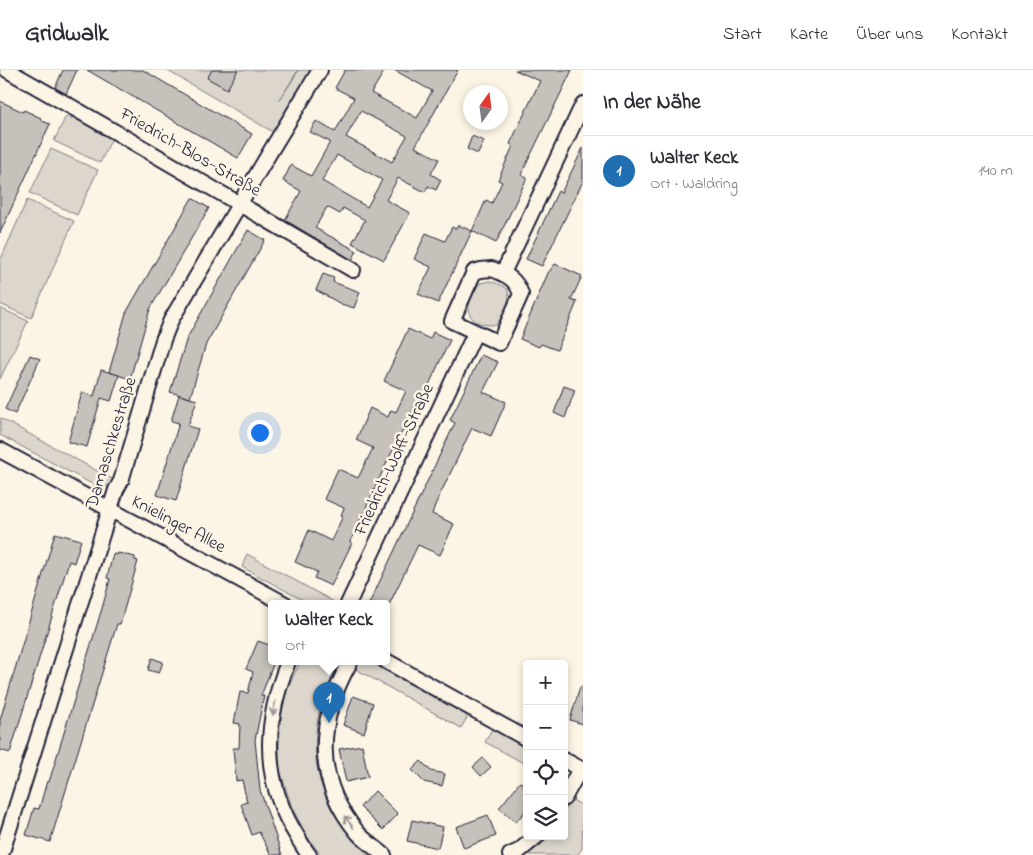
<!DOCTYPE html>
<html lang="de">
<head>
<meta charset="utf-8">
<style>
	:root { --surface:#fff; --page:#f7f7f7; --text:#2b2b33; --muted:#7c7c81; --line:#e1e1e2; --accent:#1f6fb2 }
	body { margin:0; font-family:"Indie Flower",sans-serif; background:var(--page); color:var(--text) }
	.controls { position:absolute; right:15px; bottom:15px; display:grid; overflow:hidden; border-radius:5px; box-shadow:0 2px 8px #0003 }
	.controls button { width:45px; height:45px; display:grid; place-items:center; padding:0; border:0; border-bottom:1px solid var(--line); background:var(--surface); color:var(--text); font:25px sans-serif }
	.compass { position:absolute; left:463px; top:15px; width:45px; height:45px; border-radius:50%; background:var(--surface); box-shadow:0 2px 8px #0003; rotate:14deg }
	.you { position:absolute; left:259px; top:362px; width:18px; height:18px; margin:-12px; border:4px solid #fff; border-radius:50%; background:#1a73e8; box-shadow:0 0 0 8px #1a73e833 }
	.badge { display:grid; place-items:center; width:32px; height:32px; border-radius:50%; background:var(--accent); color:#fff; font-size:16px; font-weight:700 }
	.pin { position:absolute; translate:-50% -41px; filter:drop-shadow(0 1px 2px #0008) }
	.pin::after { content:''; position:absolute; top:26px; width:18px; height:15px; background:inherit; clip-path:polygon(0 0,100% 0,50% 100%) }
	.popup { position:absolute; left:268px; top:530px; width:122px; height:65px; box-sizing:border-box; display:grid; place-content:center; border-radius:5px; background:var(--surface); filter:drop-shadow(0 1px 4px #0005); font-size:16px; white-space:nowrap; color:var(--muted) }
	.popup b { font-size:19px; color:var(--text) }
	.popup::after { content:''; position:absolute; left:50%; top:100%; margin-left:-10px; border:10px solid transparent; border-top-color:var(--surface) }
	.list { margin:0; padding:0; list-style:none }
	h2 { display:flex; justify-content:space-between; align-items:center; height:65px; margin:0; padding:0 20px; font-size:21px }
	h2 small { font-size:16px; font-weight:400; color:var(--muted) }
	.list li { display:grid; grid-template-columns:32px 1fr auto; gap:15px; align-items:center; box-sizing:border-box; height:70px; padding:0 20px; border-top:1px solid var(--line) }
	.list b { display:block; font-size:19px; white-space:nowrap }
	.list p { margin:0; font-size:16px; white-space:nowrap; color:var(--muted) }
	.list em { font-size:16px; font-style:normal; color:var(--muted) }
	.icon { flex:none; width:28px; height:28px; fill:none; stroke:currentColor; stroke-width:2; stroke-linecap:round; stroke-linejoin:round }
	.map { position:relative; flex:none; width:583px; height:785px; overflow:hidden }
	header { display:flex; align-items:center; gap:30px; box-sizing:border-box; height:70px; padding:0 25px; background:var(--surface); border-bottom:1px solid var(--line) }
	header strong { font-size:24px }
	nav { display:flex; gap:28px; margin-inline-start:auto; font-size:18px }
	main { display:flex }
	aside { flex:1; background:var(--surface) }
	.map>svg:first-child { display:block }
	.green { fill:#dcd6cc; stroke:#7f7c84 }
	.building { fill:#c6c1bb; stroke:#22223b; fill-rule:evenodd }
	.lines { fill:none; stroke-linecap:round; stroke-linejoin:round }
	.street-casing { stroke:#22223b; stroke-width:18 }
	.street { stroke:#fcf5e5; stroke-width:14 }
	.oneway { stroke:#9a9698 }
	.labels { text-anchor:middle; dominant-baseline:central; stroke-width:5; stroke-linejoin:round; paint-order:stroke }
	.street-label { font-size:18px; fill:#22223b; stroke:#fcf5e5 }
</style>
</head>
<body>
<header>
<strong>Gridwalk</strong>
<nav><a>Start</a><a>Karte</a><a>Über uns</a><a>Kontakt</a></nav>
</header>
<main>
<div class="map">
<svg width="583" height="785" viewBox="0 0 583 785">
	<rect width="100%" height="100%" fill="#fcf5e5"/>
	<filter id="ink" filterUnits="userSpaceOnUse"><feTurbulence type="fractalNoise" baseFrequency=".02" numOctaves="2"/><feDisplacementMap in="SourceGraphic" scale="10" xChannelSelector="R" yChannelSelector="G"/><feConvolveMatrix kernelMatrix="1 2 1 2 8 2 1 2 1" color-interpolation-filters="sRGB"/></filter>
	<g filter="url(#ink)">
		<g class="green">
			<path d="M166 0H298L279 31 299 0H312L273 62Z"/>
			<path d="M72 45 112 68 100 93 54 71 66 46 71 49Z"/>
			<path d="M51 79 98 100 77 145 30 123Z"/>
			<path d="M27 130 74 151 31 248 0 234V191Z"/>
			<path d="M490 211C494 213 501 214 505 217 515 225 502 248 496 255 462 256 464 234 480 213Z"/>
			<path d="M0 238 28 251 0 309Z"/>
			<path d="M0 348 116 411 114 414 103 418 94 415 0 365Z"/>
			<path d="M247 484 336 533V534H310L242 497Z"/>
			<path d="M300 592H325L336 598C328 616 320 634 317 653 309 705 330 754 372 785H321L310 771 292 738 279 697V658L286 622Z"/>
			<path d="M357 592H370L468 646 461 658 352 597Z"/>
			<path d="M492 659 527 678V695L485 672Z"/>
			<path d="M571 729 583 736 582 779 577 785H527L543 773 548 766H564V742Z"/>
		</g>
		<g class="building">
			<path d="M63 0H77L66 24 55 18Z"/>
			<path d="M87 0H143L252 64 238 88Z"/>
			<path d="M212 0H238L227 19 207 8Z"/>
			<path d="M345 0H385L371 23 417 48 432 21 394 0H458L415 77 439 89 431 104 441 110 436 120 428 116 425 122 398 108 386 130 410 143 384 190 352 173 365 150 343 138 340 144 327 137 315 158 357 181 352 190 285 150 301 121 283 111 291 95 311 106 330 72 310 62 316 51 335 62 354 28 335 18ZM361 41 407 66 392 92 346 67ZM337 85 382 110 367 137 322 111Z"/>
			<path d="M515 0H572L521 105 527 108 496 173 472 161 486 130 492 133 502 112 498 110 513 76 510 74 540 11Z"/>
			<path d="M0 31 23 42 24 40 41 48 40 50 50 54 0 163Z"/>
			<path d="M472 66 484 71 478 84 467 79Z"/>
			<path d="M583 78V111L542 196 526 189 558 121 561 123Z"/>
			<path d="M192 128 209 138 150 239 130 309 109 302 126 243Z"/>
			<path d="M458 155 472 161 438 233 418 224 431 197 414 189 426 163 445 171 452 157 456 159Z"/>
			<path d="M248 160 265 170 206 274 190 328 170 322 187 268Z"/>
			<path d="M555 194 582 206 571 230 577 232 557 280 541 274 539 277 520 269 548 203Z"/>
			<path d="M323 204 334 208 333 212 360 222 354 238 341 234 316 220Z"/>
			<path d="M408 259 430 269 433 262 450 270 419 336 416 334 387 392 350 472 352 473 331 516 314 508 317 502 295 492 309 460 331 471 343 446 341 445 344 438 324 429 338 399 358 408 373 378 356 370 370 338 388 347 391 340 396 342 406 321 384 311Z"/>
			<path d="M30 285 40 289 15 344 5 339Z"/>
			<path d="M481 285 498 292 483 322 506 332 491 366 472 358 435 435 432 444 454 454 440 485 418 475 389 535 369 534 455 353 450 350Z"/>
			<path d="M101 300 119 305 111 331 101 328 87 377 68 372 82 323 94 326Z"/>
			<path d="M564 316 575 320 565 348 554 343Z"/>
			<path d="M179 325 197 330 188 356 198 359 176 431 157 425 179 353 171 351Z"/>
			<path d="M55 463 81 470 74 493 69 491 10 683 0 680V650Z"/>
			<path d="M118 483 135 487V490L138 491 120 554H117L50 772 26 765 34 738 39 739 47 711 49 712 103 535 110 509 107 508 113 484 117 485Z"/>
			<path d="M258 571 272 576V592H274L261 626H264L255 670 260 720 282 785H271L259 762 252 765 241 734 247 732 242 710 236 711 233 678H239L240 654 234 653 240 622 248 623 253 602 246 599Z"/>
			<path d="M152 588 163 592 159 603 148 600Z"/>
			<path d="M580 617H583V654L570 650Z"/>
			<path d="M353 626 373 633 364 663 343 655Z"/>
			<path d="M362 675 368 707 346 712 339 679Z"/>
			<path d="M483 688 491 697 481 706 473 697Z"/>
			<path d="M421 691 431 701 445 704 442 716 424 712 412 700Z"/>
			<path d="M520 712 527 717V739L516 752 499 738Z"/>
			<path d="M375 721 398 744 383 760 360 737Z"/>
			<path d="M488 745 496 766 464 778 456 757Z"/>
			<path d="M412 750 443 757 438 778 407 771Z"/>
		</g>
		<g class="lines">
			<g class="street-casing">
				<g id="street">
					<path d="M7 0 119 64 353 200"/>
					<path d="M492 199C507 205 516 209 521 224L499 273 452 251 474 202 481 200Z"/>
					<path d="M503 203 583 34"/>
					<path d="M0 380 285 534"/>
					<path d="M348 534 475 263"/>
					<path d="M386 591 527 669"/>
					<path d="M288 592C266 648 261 701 291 756 297 766 302 776 309 785"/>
					<path d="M350 592C317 651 313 709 358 763 365 771 376 778 384 785"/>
					<path d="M564 690 583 700"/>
					<path d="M564 728 580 699"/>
					<path d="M1 785 116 420 121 411 163 270 171 250 273 77 320 0"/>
					<path d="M510 785 519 781 537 766"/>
				</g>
			</g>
			<use href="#street" class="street"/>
		</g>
		<defs><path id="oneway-shaft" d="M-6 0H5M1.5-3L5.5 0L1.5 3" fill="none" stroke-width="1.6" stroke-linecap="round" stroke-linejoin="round" transform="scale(1.25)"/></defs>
		<g class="oneway">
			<use href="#oneway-shaft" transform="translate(274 638) rotate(101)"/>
			<use href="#oneway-shaft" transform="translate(349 752) rotate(-127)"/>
		</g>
	</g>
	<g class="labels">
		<g class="street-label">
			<text transform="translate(190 83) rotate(30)">Friedrich-Blos-Straße</text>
			<text transform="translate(112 373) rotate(-73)">Damaschkestraße</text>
			<text transform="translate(395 390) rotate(-65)">Friedrich-Wolff-Straße</text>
			<text transform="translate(178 455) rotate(28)">Knielinger Allee</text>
		</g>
	</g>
</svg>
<div class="controls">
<button>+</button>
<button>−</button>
<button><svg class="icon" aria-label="locate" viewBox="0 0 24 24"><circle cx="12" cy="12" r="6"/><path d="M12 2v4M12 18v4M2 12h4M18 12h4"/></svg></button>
<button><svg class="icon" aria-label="layers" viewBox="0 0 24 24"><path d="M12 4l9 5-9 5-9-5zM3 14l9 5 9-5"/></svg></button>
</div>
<svg class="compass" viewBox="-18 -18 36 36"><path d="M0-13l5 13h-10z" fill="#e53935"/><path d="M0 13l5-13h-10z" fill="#7c7c81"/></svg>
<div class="you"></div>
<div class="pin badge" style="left:329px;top:653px">1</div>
<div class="popup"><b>Walter Keck</b>Ort</div>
</div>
<aside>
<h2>In der Nähe<small></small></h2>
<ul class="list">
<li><span class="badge">1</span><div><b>Walter Keck</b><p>Ort · Waldring</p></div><em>140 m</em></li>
</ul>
</aside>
</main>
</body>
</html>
